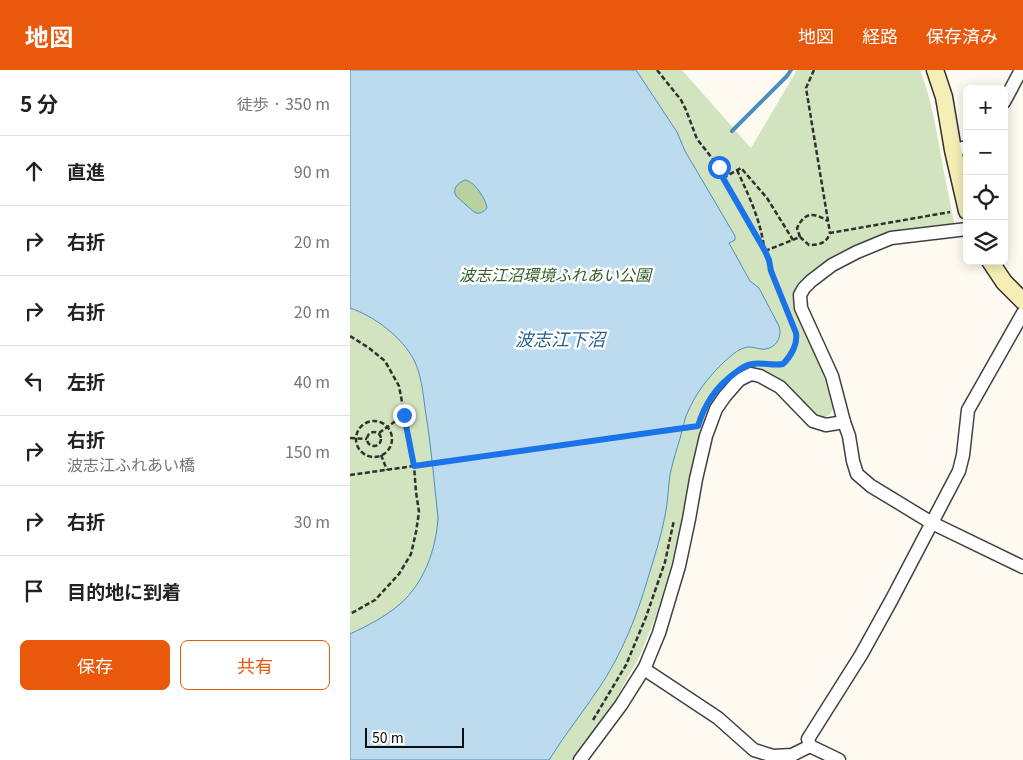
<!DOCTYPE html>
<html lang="ja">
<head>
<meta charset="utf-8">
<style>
	:root { --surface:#fff; --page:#f6f6f6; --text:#222; --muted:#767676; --line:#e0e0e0; --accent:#ea580c }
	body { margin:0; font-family:Georgia,"Noto Sans JP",serif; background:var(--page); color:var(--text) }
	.controls { position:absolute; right:15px; top:15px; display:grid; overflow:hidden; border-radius:8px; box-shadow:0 2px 12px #0003 }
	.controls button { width:45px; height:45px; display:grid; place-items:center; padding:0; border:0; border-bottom:1px solid var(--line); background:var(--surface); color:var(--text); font:25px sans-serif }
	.scale { position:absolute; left:15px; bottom:12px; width:99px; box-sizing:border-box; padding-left:5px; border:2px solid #0e0e0e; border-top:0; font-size:14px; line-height:18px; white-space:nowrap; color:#0e0e0e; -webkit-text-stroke:4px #fff; paint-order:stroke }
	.stop { position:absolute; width:15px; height:15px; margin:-11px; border:4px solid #1a73e8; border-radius:50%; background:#fff }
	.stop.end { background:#1a73e8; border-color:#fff; box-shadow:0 1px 5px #0008 }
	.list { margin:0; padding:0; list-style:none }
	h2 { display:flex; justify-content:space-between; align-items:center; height:65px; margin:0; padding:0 20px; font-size:21px }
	h2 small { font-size:16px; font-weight:400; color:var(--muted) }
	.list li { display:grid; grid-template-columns:32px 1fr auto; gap:15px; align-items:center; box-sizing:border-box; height:70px; padding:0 20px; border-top:1px solid var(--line) }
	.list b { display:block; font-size:19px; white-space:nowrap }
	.list p { margin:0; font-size:16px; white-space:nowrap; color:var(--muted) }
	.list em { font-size:16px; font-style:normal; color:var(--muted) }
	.actions { display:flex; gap:10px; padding:15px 20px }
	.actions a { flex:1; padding:11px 0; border:1px solid var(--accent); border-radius:8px; text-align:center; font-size:18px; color:var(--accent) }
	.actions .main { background:var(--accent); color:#fff }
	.icon { flex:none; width:28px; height:28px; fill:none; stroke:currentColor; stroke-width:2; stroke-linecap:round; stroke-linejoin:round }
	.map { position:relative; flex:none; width:673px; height:690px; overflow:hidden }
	header { display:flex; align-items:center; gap:30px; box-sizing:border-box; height:70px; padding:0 25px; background:var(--accent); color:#fff }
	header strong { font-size:24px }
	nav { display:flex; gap:28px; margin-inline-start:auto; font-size:18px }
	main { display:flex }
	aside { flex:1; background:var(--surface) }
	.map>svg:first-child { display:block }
	.green { fill:#d2e4bf }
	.forest { fill:#b7d2a0 }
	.water { fill:#bcdbee; stroke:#4c8fbc; fill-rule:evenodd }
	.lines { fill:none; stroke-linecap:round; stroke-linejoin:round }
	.stream { stroke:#4c8fbc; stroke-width:4 }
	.street-casing { stroke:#414141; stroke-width:15 }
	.secondary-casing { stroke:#303030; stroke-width:19 }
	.path { stroke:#303030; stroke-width:2.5; stroke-dasharray:5 2.5; stroke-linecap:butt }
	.street { stroke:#fff; stroke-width:12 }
	.secondary { stroke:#f5eeb5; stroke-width:16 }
	.route { stroke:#1a73e8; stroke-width:6 }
	.labels { text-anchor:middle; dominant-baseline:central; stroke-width:5; stroke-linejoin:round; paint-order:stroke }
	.park-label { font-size:16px; font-style:italic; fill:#325e27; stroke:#fff }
	.water-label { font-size:18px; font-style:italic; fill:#276290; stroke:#fff }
</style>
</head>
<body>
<header>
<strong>地図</strong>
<nav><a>地図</a><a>経路</a><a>保存済み</a></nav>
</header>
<main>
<aside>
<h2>5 分<small>徒歩 · 350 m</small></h2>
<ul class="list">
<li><svg class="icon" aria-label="ahead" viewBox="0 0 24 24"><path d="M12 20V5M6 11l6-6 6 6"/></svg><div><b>直進</b></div><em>90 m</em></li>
<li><svg class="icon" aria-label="right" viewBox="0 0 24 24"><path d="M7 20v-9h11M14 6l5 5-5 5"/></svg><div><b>右折</b></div><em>20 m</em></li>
<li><svg class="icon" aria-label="right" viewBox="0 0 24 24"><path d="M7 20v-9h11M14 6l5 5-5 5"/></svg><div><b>右折</b></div><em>20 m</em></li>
<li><svg class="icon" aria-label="left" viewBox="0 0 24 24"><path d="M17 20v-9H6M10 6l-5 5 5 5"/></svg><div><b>左折</b></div><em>40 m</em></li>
<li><svg class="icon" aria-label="right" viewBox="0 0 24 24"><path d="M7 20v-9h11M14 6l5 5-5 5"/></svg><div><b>右折</b><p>波志江ふれあい橋</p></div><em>150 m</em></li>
<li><svg class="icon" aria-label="right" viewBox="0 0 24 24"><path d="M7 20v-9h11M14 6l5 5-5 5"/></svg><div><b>右折</b></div><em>30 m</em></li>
<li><svg class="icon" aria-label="arrive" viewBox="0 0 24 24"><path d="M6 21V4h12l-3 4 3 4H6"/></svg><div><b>目的地に到着</b></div></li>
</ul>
<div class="actions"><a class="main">保存</a><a>共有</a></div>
</aside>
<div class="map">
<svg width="673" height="690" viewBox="0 0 673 690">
	<rect width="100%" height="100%" fill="#fdfbf1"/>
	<path class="green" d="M0 0H332L401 78 447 0H570C582 30 587 65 593 97 597 117 601 137 605 157L530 165 490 185 463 200 450 211 445 222V237L457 268 471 297 483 339 480 344 475 348C455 342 448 323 433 311 424 304 410 300 399 298L386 306 362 335 353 356 345 380 334 443 322 492 306 546 291 583 266 629 225 690H0Z"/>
	<path class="forest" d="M115 110C124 111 136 129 137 138 134 142 129 145 124 142L106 126C102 119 108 113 115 110Z"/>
	<path class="water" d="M0 0H286L327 62 335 81 385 166V170L379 173 400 211 409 218 429 256C431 263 430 271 423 276 412 284 404 274 394 278 387 280 381 286 375 291 358 307 345 324 336 346 333 356 331 366 328 375 325 385 322 395 320 405 318 418 318 432 315 446 311 467 304 488 298 508 287 546 272 583 251 615 234 641 215 664 199 690H0V564C17 556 35 547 50 534 74 513 86 480 88 448 84 411 81 374 75 338 73 322 71 304 64 290 52 267 24 246 0 238ZM115 110C124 111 136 129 137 138 134 142 129 145 124 142L106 126C102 118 108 113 115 110Z"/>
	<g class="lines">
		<path class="stream" d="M382 61 437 6 441 0"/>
		<g class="street-casing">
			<g id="street">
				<path d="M654 32 671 0"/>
				<path d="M603 80 617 77"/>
				<path d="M617 159 541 168 507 182 482 195 461 211 454 218 450 225 451 238 482 306 494 352 499 366 503 391 507 404 521 416 582 453 673 497"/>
				<path d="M294 599 368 648 404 680 423 686 442 685 460 676"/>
				<path d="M230 690 271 635 295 597 309 563 329 496 339 449 346 409 356 366 366 339 375 326 389 310 401 304 410 306 430 317 463 351 476 355 494 352"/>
				<path d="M489 690 460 676 458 669 511 585 542 529 609 401 613 385 618 340 673 243"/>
			</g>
		</g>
		<g class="secondary-casing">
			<g id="secondary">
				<path d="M585 0 594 27 603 80 617 141"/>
				<path d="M640 191 654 212 673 231"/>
			</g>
		</g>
		<g class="path">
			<path d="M307 0 331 30 336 40 347 69 369 97 373 108 419 190 421 201 446 263C448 274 441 286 433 294H417"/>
			<path d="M464 0 456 18 480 163"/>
			<path d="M387 100C399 126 410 149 414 177"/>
			<path d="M373 108 391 98 417 128 443 170"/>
			<path d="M450 167 447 158C455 142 463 142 478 151"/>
			<path d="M415 181 450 167 459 175C469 175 477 173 480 163L600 142"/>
			<path d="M0 266 19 278 35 291 49 316 64 396 66 422 69 442 66 462 61 484 49 504 25 530 0 544"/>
			<circle cx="24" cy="369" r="18"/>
			<circle cx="24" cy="369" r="7"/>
			<path d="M29 363 54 345"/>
			<path d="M0 368 17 369"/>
			<path d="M31 385 37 400"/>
			<path d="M0 405 346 356"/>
			<path d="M243 650 276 595 296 547 315 492 324 450"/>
		</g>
		<use href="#street" class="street"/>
		<use href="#secondary" class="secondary"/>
	</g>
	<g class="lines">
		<path class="route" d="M54 345 64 396 348 356C355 333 366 317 385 303 390 299 396 295 402 294 412 292 423 296 433 294 441 286 448 274 446 263L421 201 419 190 415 181 373 108 369 97"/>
	</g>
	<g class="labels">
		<g class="park-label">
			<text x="205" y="204">波志江沼環境ふれあい公園</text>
		</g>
		<g class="water-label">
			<text x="210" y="268">波志江下沼</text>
		</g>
	</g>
</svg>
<div class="controls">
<button>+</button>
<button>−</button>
<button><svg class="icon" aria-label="locate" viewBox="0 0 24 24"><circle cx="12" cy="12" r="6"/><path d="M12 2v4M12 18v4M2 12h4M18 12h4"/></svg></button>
<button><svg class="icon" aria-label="layers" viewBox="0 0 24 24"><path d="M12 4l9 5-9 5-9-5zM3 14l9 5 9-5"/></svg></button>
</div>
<div class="scale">50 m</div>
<div class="stop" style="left:369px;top:97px"></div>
<div class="stop end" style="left:54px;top:345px"></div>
</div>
</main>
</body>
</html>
